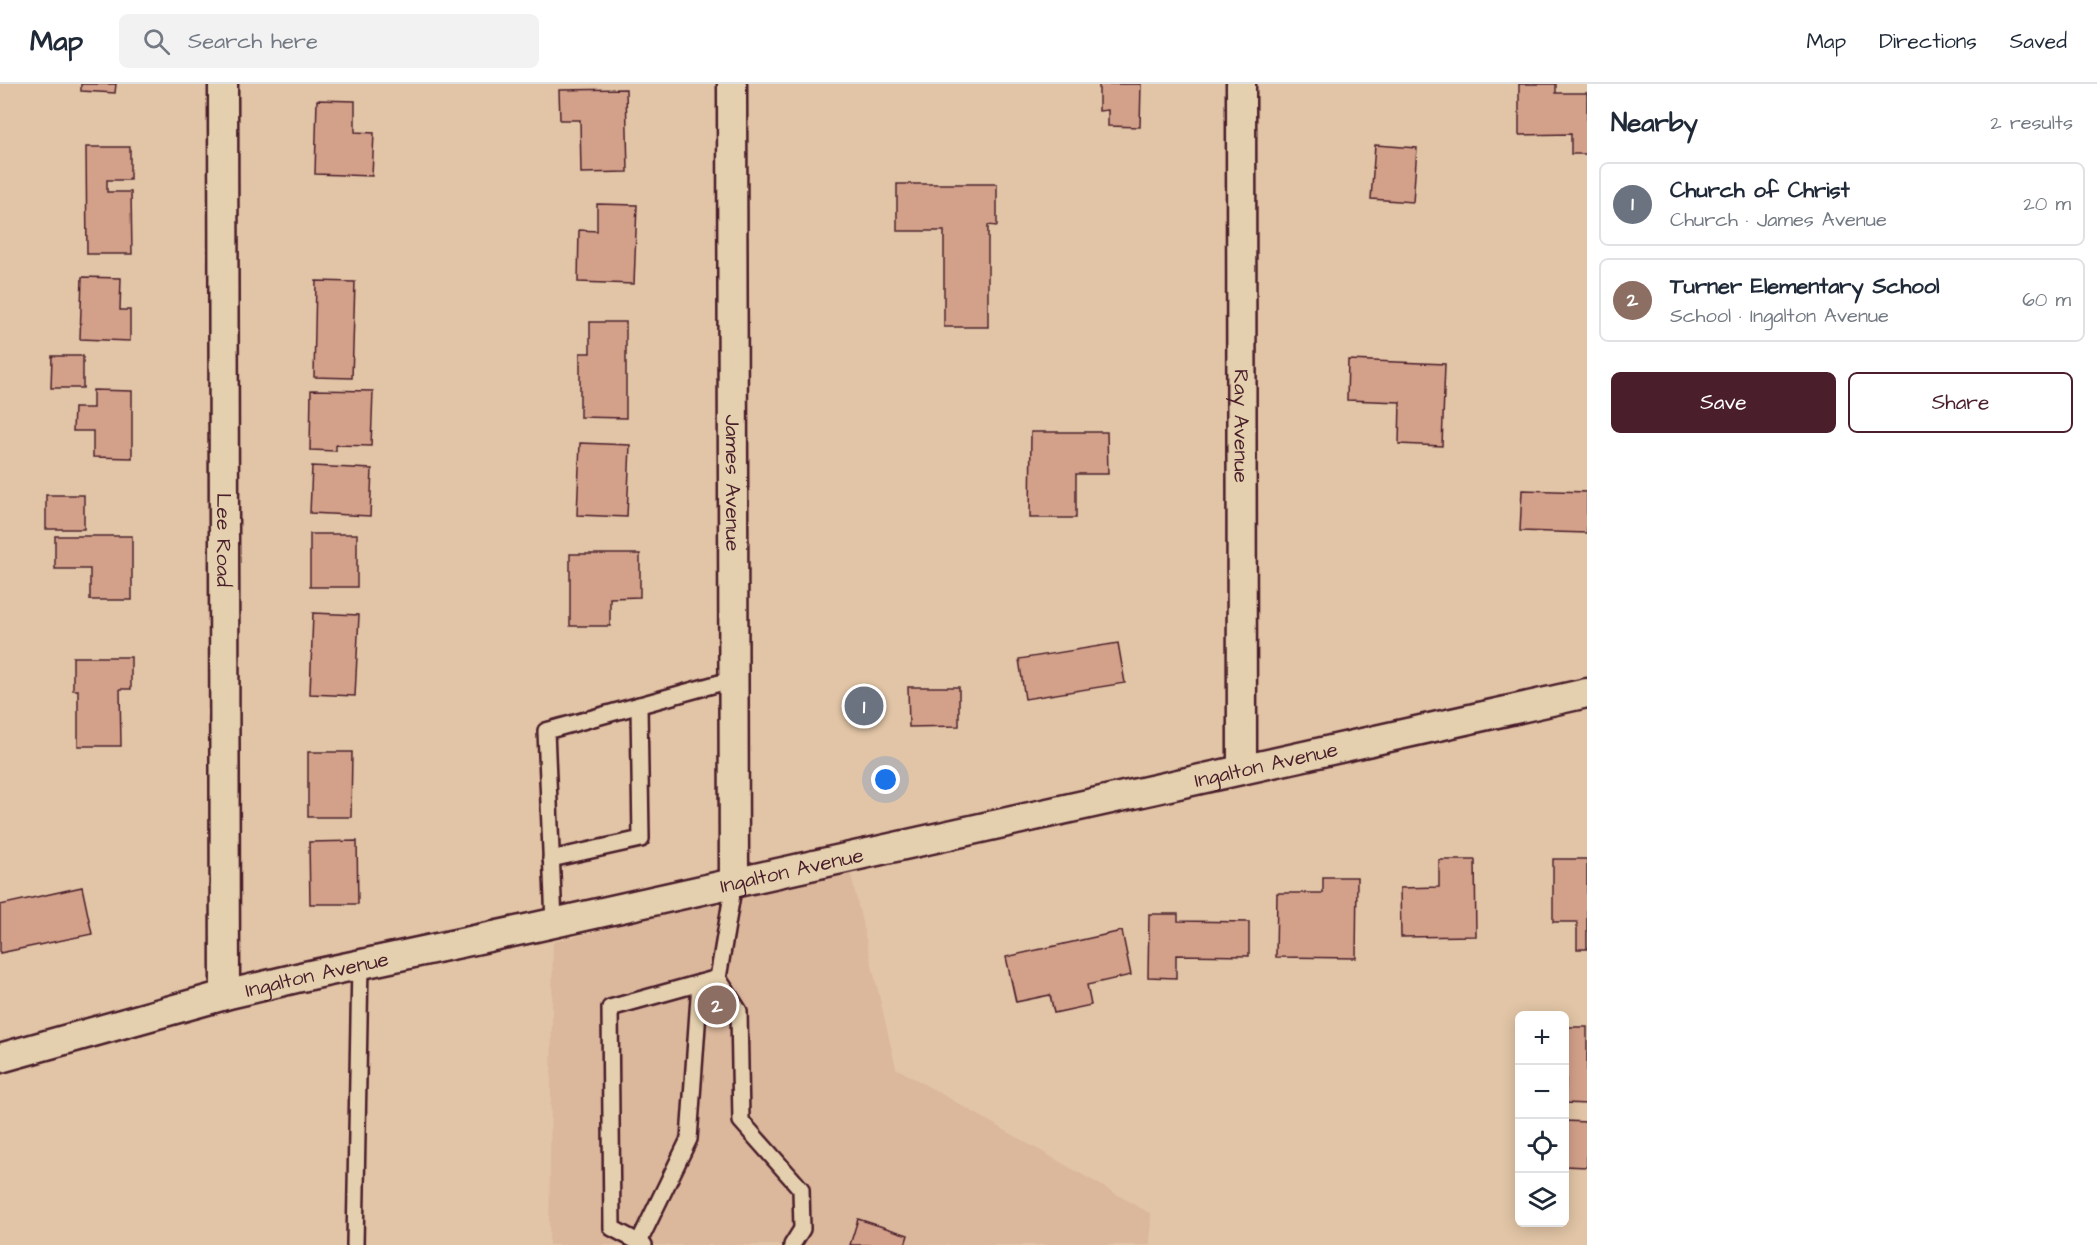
<!DOCTYPE html>
<html lang="en">
<head>
<meta charset="utf-8">
<style>
	:root { --surface:#fff; --page:#f2f2f3; --text:#1f2937; --muted:#747a83; --line:#e0e1e3; --accent:#4a1f2b }
	body { margin:0; font-family:"Architects Daughter",sans-serif; background:var(--page); color:var(--text) }
	.controls { position:absolute; right:18px; bottom:18px; display:grid; overflow:hidden; border-radius:9px; box-shadow:0 3px 15px #0003 }
	.controls button { width:54px; height:54px; display:grid; place-items:center; padding:0; border:0; border-bottom:2px solid var(--line); background:var(--surface); color:var(--text); font:30px sans-serif }
	.you { position:absolute; left:886px; top:696px; width:21px; height:21px; margin:-15px; border:4px solid #fff; border-radius:50%; background:#1a73e8; box-shadow:0 0 0 9px #1a73e833 }
	.badge { display:grid; place-items:center; width:39px; height:39px; border-radius:50%; background:var(--accent); color:#fff; font-size:20px; font-weight:700 }
	.pin { position:absolute; translate:-50% -50%; border:3px solid #fff; box-shadow:0 2px 6px #0006 }
	.list { margin:0; padding:0; list-style:none }
	h2 { display:flex; justify-content:space-between; align-items:center; height:78px; margin:0; padding:0 24px; font-size:26px }
	h2 small { font-size:20px; font-weight:400; color:var(--muted) }
	.list li { display:grid; grid-template-columns:39px 1fr auto; gap:18px; align-items:center; box-sizing:border-box; height:84px; margin:0 12px 12px; padding:0 12px; border:2px solid var(--line); border-radius:9px }
	.list b { display:block; font-size:22px; white-space:nowrap }
	.list p { margin:0; font-size:20px; white-space:nowrap; color:var(--muted) }
	.list em { font-size:20px; font-style:normal; color:var(--muted) }
	.actions { display:flex; gap:12px; padding:18px 24px }
	.actions a { flex:1; padding:14px 0; border:2px solid var(--accent); border-radius:9px; text-align:center; font-size:21px; color:var(--accent) }
	.actions .main { background:var(--accent); color:#fff }
	.icon { flex:none; width:33px; height:33px; fill:none; stroke:currentColor; stroke-width:2; stroke-linecap:round; stroke-linejoin:round }
	.map { position:relative; flex:none; width:1587px; height:1161px; overflow:hidden }
	header { display:flex; align-items:center; gap:36px; box-sizing:border-box; height:84px; padding:0 30px; background:var(--surface); border-bottom:2px solid var(--line) }
	header strong { font-size:28px }
	nav { display:flex; gap:33px; margin-inline-start:auto; font-size:21px }
	.search { width:420px; height:54px; background:var(--page); display:flex; align-items:center; gap:15px; box-sizing:border-box; padding:0 21px; border-radius:9px; color:var(--muted); font-size:22px }
	main { display:flex }
	aside { flex:1; background:var(--surface) }
	.map>svg:first-child { display:block }
	.built { fill:#dbb79c }
	.building { fill:#d3a18a; stroke:#4a1f2b; stroke-width:1.5 }
	.lines { fill:none; stroke-linecap:round; stroke-linejoin:round }
	.service-casing { stroke:#4a1f2b; stroke-width:20 }
	.minor-casing { stroke:#4a1f2b; stroke-width:33 }
	.service { stroke:#e4d0ae; stroke-width:15 }
	.minor { stroke:#e4d0ae; stroke-width:28 }
	.labels { text-anchor:middle; dominant-baseline:central; stroke-width:5; stroke-linejoin:round; paint-order:stroke }
	.street-label { font-size:21px; fill:#4a1f2b; stroke:#e4d0ae }
</style>
</head>
<body>
<header>
<strong>Map</strong>
<div class="search"><svg class="icon" aria-label="search" viewBox="0 0 24 24"><circle cx="10" cy="10" r="6"/><path d="M15 15l6 6"/></svg>Search here</div>
<nav><a>Map</a><a>Directions</a><a>Saved</a></nav>
</header>
<main>
<div class="map">
<svg width="1587" height="1161" viewBox="0 0 1587 1161">
	<rect width="100%" height="100%" fill="#e2c5a6"/>
	<filter id="ink" filterUnits="userSpaceOnUse"><feTurbulence type="fractalNoise" baseFrequency=".0167" numOctaves="2"/><feDisplacementMap in="SourceGraphic" scale="12" xChannelSelector="R" yChannelSelector="G"/><feConvolveMatrix kernelMatrix="1 2 1 2 8 2 1 2 1" color-interpolation-filters="sRGB"/></filter>
	<g filter="url(#ink)">
		<path class="built" d="M850 787 896 984 1151 1130 1150 1161H549L553 858Z"/>
		<g class="building">
			<path d="M81 0H116L115 9 81 7Z"/>
			<path d="M1099 0H1141L1140 43 1108 42V26L1099 27Z"/>
			<path d="M1519 0H1556V9H1587V70H1571V50L1519 51Z"/>
			<path d="M626 5 628 88 581 89 580 36H560L559 6Z"/>
			<path d="M317 16 355 17V48L374 49 372 92 315 90Z"/>
			<path d="M1375 61 1417 64 1413 118 1371 115Z"/>
			<path d="M86 63H130V96H107V108H131L132 170H87Z"/>
			<path d="M897 100H997V142L988 141V243H944V147H897Z"/>
			<path d="M597 120 637 121 634 200 578 198 579 146 597 147Z"/>
			<path d="M82 193 121 194 120 226H130V257L80 255Z"/>
			<path d="M316 197 355 198 352 294 314 293Z"/>
			<path d="M590 238H626V334L580 333V269H590Z"/>
			<path d="M52 272H83V304H51Z"/>
			<path d="M1348 276 1445 280 1442 362 1399 360 1400 318 1347 316Z"/>
			<path d="M93 306 132 307V374L93 373V347H73L74 324H93Z"/>
			<path d="M311 306 373 307 371 362 336 361V367L310 366Z"/>
			<path d="M1031 348H1107L1108 390H1076V434H1030Z"/>
			<path d="M580 359 630 361 627 433 577 431Z"/>
			<path d="M312 382 372 385 370 432 310 429Z"/>
			<path d="M1522 406 1587 408V449L1520 447Z"/>
			<rect x="46" y="411" width="38" height="34"/>
			<rect x="310" y="450" width="47" height="53"/>
			<path d="M55 452H132V516H90V485H55Z"/>
			<path d="M570 470H640V513L610 514V542H570Z"/>
			<path d="M313 529 359 531 355 612 310 610Z"/>
			<path d="M1118 559 1125 599 1025 615 1019 575Z"/>
			<path d="M73 573H131V605H120L121 662H78V606H73Z"/>
			<path d="M908 603H959V642L909 643Z"/>
			<path d="M308 668H352L351 733H308Z"/>
			<path d="M357 757 358 820H310L309 758Z"/>
			<path d="M1553 775H1587V865H1577V838H1553Z"/>
			<path d="M1439 776H1475L1476 852 1401 853 1400 804 1439 803Z"/>
			<path d="M1323 793H1357L1356 874 1276 873 1277 809H1323Z"/>
			<path d="M82 803 92 850 0 869V821Z"/>
			<path d="M1149 830H1178V837L1249 838V872L1176 871V894L1148 893Z"/>
			<path d="M1122 847 1131 891 1087 901 1091 921 1054 929 1050 911 1016 918 1006 873Z"/>
			<path d="M1568 943H1587V1020L1565 1019Z"/>
			<path d="M1564 1037 1587 1038V1083L1564 1082Z"/>
			<path d="M858 1135 908 1151 905 1161H850Z"/>
		</g>
		<g class="lines">
			<g class="service-casing">
				<g id="service">
					<path d="M551 775 641 755 639 621"/>
					<path d="M734 799 718 894 739 927 741 1037 801 1105 802 1145 792 1161"/>
					<path d="M554 838 546 647 734 595"/>
					<path d="M639 1158 689 1055 700 899"/>
					<path d="M355 1161 360 880"/>
					<path d="M644 1161 612 1144 610 924 718 894"/>
				</g>
			</g>
			<g class="minor-casing">
				<g id="minor">
					<path id="s1" d="M223 0 225 911"/>
					<path id="s2" d="M732 0 734 799"/>
					<path id="s3" d="M1241 0 1242 685"/>
					<path id="s4" d="M0 974 225 911 301 893 531 844 1587 609"/>
				</g>
			</g>
			<use href="#service" class="service"/>
			<use href="#minor" class="minor"/>
		</g>
	</g>
	<g class="labels">
		<g class="street-label">
			<text stroke="none"><textPath href="#s3" startOffset="342">Ray Avenue</textPath></text>
			<text stroke="none"><textPath href="#s2" startOffset="399">James Avenue</textPath></text>
			<text stroke="none"><textPath href="#s1" startOffset="456">Lee Road</textPath></text>
			<text stroke="none"><textPath href="#s4" startOffset="1300">Ingalton Avenue</textPath></text>
			<text stroke="none"><textPath href="#s4" startOffset="814">Ingalton Avenue</textPath></text>
			<text stroke="none"><textPath href="#s4" startOffset="328">Ingalton Avenue</textPath></text>
		</g>
	</g>
</svg>
<div class="controls">
<button>+</button>
<button>−</button>
<button><svg class="icon" aria-label="locate" viewBox="0 0 24 24"><circle cx="12" cy="12" r="6"/><path d="M12 2v4M12 18v4M2 12h4M18 12h4"/></svg></button>
<button><svg class="icon" aria-label="layers" viewBox="0 0 24 24"><path d="M12 4l9 5-9 5-9-5zM3 14l9 5 9-5"/></svg></button>
</div>
<div class="you"></div>
<div class="pin badge" style="left:864px;top:622px;background:#6b7280">1</div>
<div class="pin badge" style="left:717px;top:921px;background:#8d6e63">2</div>
</div>
<aside>
<h2>Nearby<small>2 results</small></h2>
<ul class="list">
<li><span class="badge" style="background:#6b7280">1</span><div><b>Church of Christ</b><p>Church · James Avenue</p></div><em>20 m</em></li>
<li><span class="badge" style="background:#8d6e63">2</span><div><b>Turner Elementary School</b><p>School · Ingalton Avenue</p></div><em>60 m</em></li>
</ul>
<div class="actions"><a class="main">Save</a><a>Share</a></div>
</aside>
</main>
</body>
</html>
